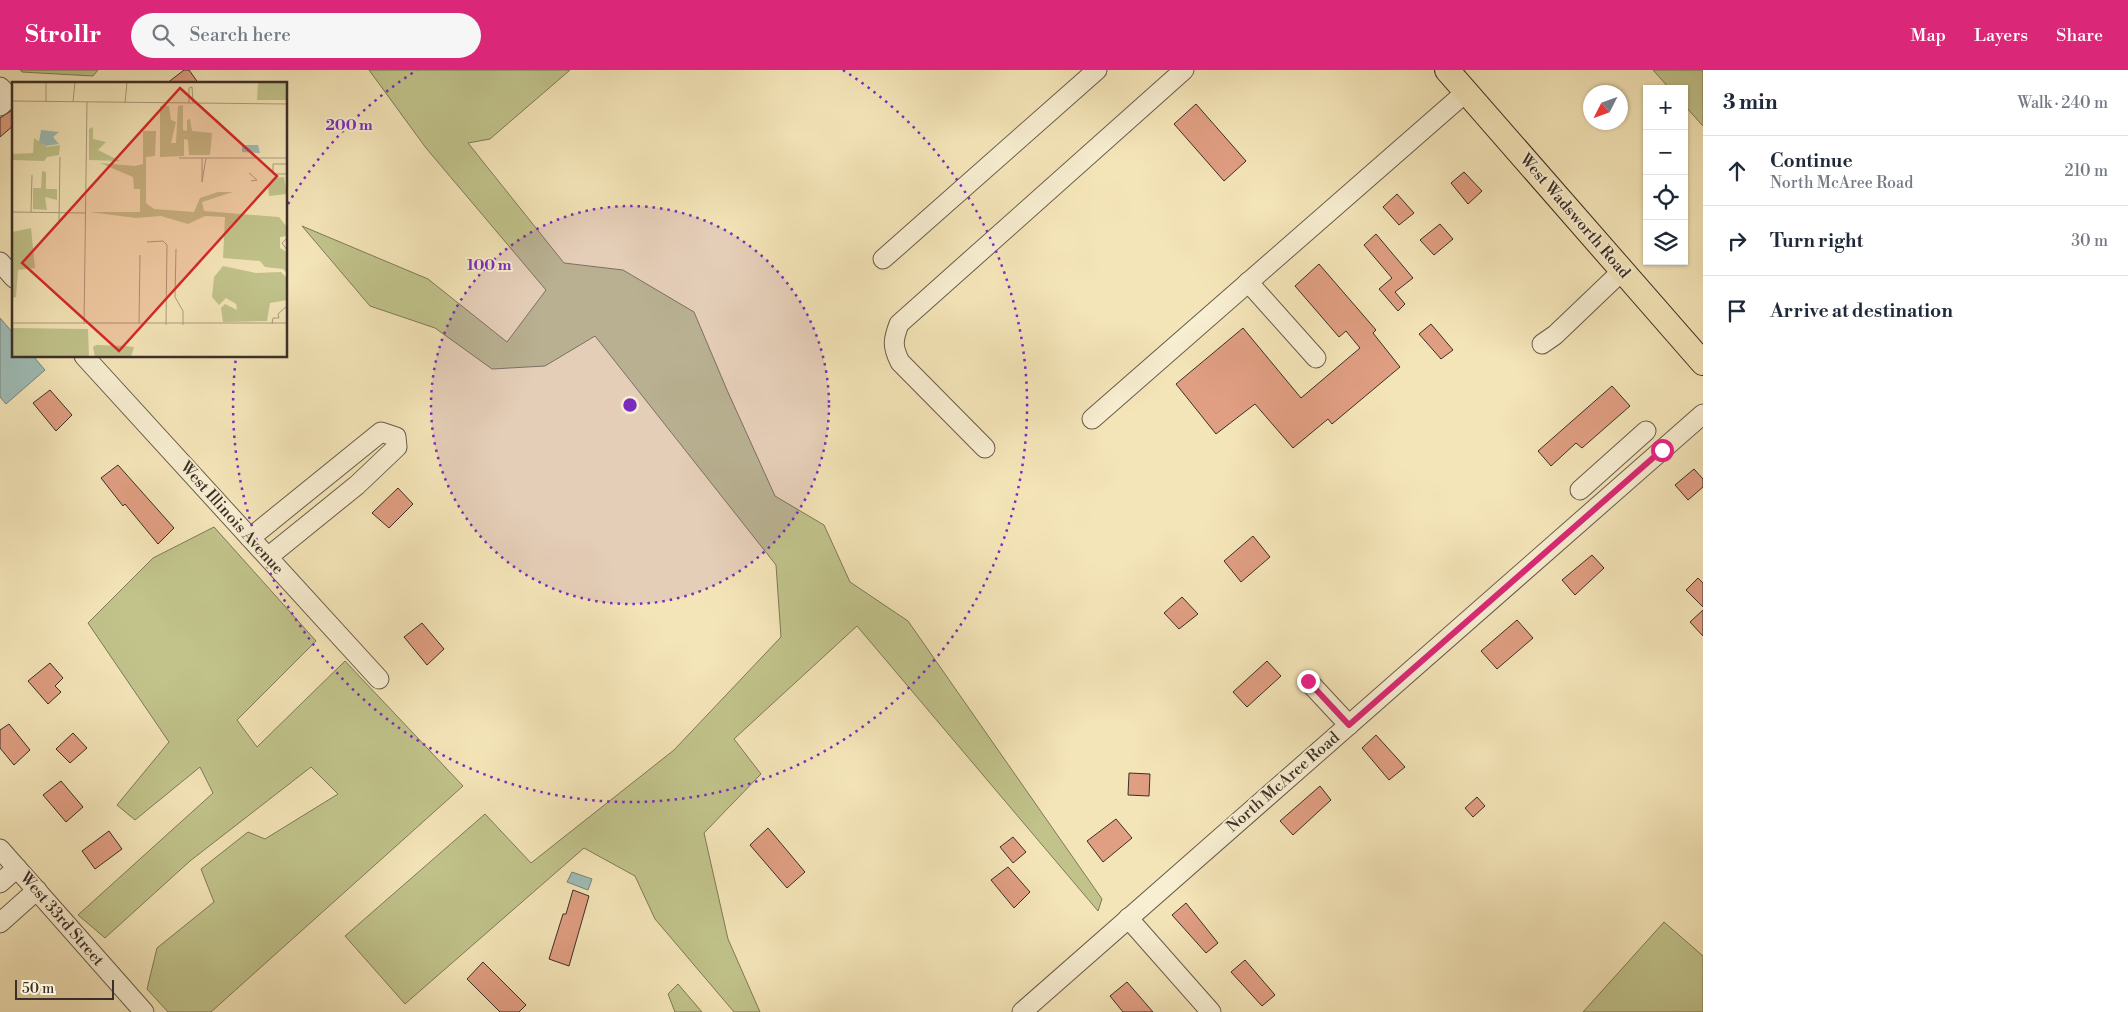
<!DOCTYPE html>
<html lang="en">
<head>
<meta charset="utf-8">
<style>
	:root { --surface:#fff; --page:#f6f6f7; --text:#1f2937; --muted:#747a83; --line:#e0e1e3; --accent:#db2777 }
	body { margin:0; font-family:"Libre Bodoni",serif; background:var(--page); color:var(--text) }
	.controls { position:absolute; right:15px; top:15px; display:grid; overflow:hidden; border-radius:0px; box-shadow:0 1px 4px #0004 }
	.controls button { width:45px; height:45px; display:grid; place-items:center; padding:0; border:0; border-bottom:1px solid var(--line); background:var(--surface); color:var(--text); font:25px sans-serif }
	.compass { position:absolute; left:1583px; top:15px; width:45px; height:45px; border-radius:50%; background:var(--surface); box-shadow:0 1px 4px #0004; rotate:228deg }
	.scale { position:absolute; left:15px; bottom:12px; width:99px; box-sizing:border-box; padding-left:5px; border:2px solid #3b2f28; border-top:0; font-size:14px; line-height:18px; white-space:nowrap; color:#3b2f28; -webkit-text-stroke:4px #f8eed1; paint-order:stroke }
	.stop { position:absolute; width:15px; height:15px; margin:-11px; border:4px solid #db2777; border-radius:50%; background:#fff }
	.stop.end { background:#db2777; border-color:#fff; box-shadow:0 1px 5px #0008 }
	.list { margin:0; padding:0; list-style:none }
	h2 { display:flex; justify-content:space-between; align-items:center; height:65px; margin:0; padding:0 20px; font-size:21px }
	h2 small { font-size:16px; font-weight:400; color:var(--muted) }
	.list li { display:grid; grid-template-columns:32px 1fr auto; gap:15px; align-items:center; box-sizing:border-box; height:70px; padding:0 20px; border-top:1px solid var(--line) }
	.list b { display:block; font-size:19px; white-space:nowrap }
	.list p { margin:0; font-size:16px; white-space:nowrap; color:var(--muted) }
	.list em { font-size:16px; font-style:normal; color:var(--muted) }
	.icon { flex:none; width:28px; height:28px; fill:none; stroke:currentColor; stroke-width:2; stroke-linecap:round; stroke-linejoin:round }
	.map { position:relative; flex:none; width:1703px; height:942px; overflow:hidden }
	header { display:flex; align-items:center; gap:30px; box-sizing:border-box; height:70px; padding:0 25px; background:var(--accent); color:#fff }
	header strong { font-size:24px }
	nav { display:flex; gap:28px; margin-inline-start:auto; font-size:18px }
	.search { width:350px; height:45px; background:var(--page); display:flex; align-items:center; gap:12px; box-sizing:border-box; padding:0 18px; border-radius:28px; color:var(--muted); font-size:19px }
	main { display:flex }
	aside { flex:1; background:var(--surface) }
	.map>svg:first-child { display:block }
	.green { fill:#c1c38b; stroke:#7e795a }
	.water { fill:#9ebdb7; stroke:#76847e }
	.building { fill:#e09e82; stroke:#3b2f28 }
	.lines { fill:none; stroke-linecap:round; stroke-linejoin:round }
	.minor-casing { stroke:#695c4c; stroke-width:21 }
	.major-casing { stroke:#3b2f28; stroke-width:26 }
	.minor { stroke:#f8eed1; stroke-width:19 }
	.major { stroke:#f4e5b8; stroke-width:24 }
	.route { stroke:#db2777; stroke-width:6 }
	.ring { fill:none; stroke:#7b2cbf; stroke-width:2.5; stroke-dasharray:2.5 5 }
	.labels { text-anchor:middle; dominant-baseline:central; stroke-width:4; stroke-linejoin:round; paint-order:stroke }
	.street-label { font-size:16px; fill:#3b2f28; stroke:#f8eed1 }
	.inset-road { fill:none; stroke:#aa9c7e; stroke-width:1 }
	.view { fill:#d62828; fill-opacity:0.15; stroke:#d62828; stroke-width:2.5 }
	.inset-edge { fill:none; stroke:#3b2f28; stroke-width:2.5 }
	.centre { fill:#7b2cbf; stroke:#f8eed1; stroke-width:2.5 }
	.ring-label { font-size:15px; text-anchor:middle; font-weight:bold; fill:#7b2cbf; stroke:#f8eed1; stroke-width:4; stroke-linejoin:round; paint-order:stroke }
</style>
</head>
<body>
<header>
<strong>Strollr</strong>
<div class="search"><svg class="icon" aria-label="search" viewBox="0 0 24 24"><circle cx="10" cy="10" r="6"/><path d="M15 15l6 6"/></svg>Search here</div>
<nav><a>Map</a><a>Layers</a><a>Share</a></nav>
</header>
<main>
<div class="map">
<svg width="1703" height="942" viewBox="0 0 1703 942">
	<rect width="100%" height="100%" fill="#f4e5b8"/>
	<filter id="stains"><feTurbulence type="fractalNoise" baseFrequency=".004" numOctaves="4"/><feColorMatrix values="0 0 0 0 .2 0 0 0 0 .09 0 0 0 0 .02 0 0 0 .5 -.17"/></filter>
	<radialGradient id="worn" r=".72"><stop offset=".6" stop-color="#630" stop-opacity="0"/><stop offset="1" stop-color="#630" stop-opacity=".3"/></radialGradient>
	<g class="green">
		<path d="M20 0H98L93 6 22 2Z"/>
		<path d="M369 0H570L490 69 468 73 564 193 623 200 694 242 727 320 775 426 824 455 850 512 908 551 1102 829 1098 841 857 556 734 669 761 704 704 763 728 869 760 942H734L655 849 635 806 584 778 405 934 345 866 485 744 531 793 674 680 781 567 776 495 595 266 545 296 492 299 435 258 370 236 302 156 428 209 507 272 546 220 426 78Z"/>
		<path d="M1653 0H1703V56L1684 35V19H1670Z"/>
		<path d="M214 457 316 571 237 650 257 677 345 591 463 716 211 942H168L147 919 157 878 214 832 201 799 248 762 265 769 338 724 311 697 190 791 105 868 78 845 213 723 200 697 135 750 117 735 169 672 88 553 153 488Z"/>
		<path d="M1664 852 1703 886V942H1583Z"/>
		<path d="M678 914 702 942H675L668 924Z"/>
	</g>
	<g class="water">
		<path d="M0 248 14 264V286H33L45 300 6 334 0 327Z"/>
		<path d="M572 802 592 809 588 820 567 812Z"/>
	</g>
	<g class="building">
		<path d="M184 0H189L199 14H166Z"/>
		<path d="M1196 34 1246 91 1224 111 1174 54Z"/>
		<path d="M14 39V55L0 67V48Z"/>
		<path d="M1464 102 1482 121 1468 134 1451 113Z"/>
		<path d="M1397 124 1414 143 1399 155 1383 137Z"/>
		<path d="M1440 154 1453 169 1434 185 1420 170Z"/>
		<path d="M1376 164 1413 208 1395 222 1405 234 1398 241 1379 219 1392 208 1364 175Z"/>
		<path d="M1319 194 1376 260 1373 263 1400 297 1332 354 1328 349 1293 378 1255 334 1216 364 1176 314 1243 258 1301 328 1360 278 1346 261 1339 267 1295 216Z"/>
		<path d="M1431 254 1453 280 1441 289 1419 264Z"/>
		<path d="M1612 316 1630 336 1582 378 1576 373 1551 396 1538 381Z"/>
		<path d="M50 320 72 345 56 361 33 333Z"/>
		<path d="M118 395 174 458 158 474 125 434 123 436 101 408Z"/>
		<path d="M1694 399 1703 409V417L1688 430 1675 415Z"/>
		<path d="M398 418 413 434 389 458 372 443Z"/>
		<path d="M1253 466 1270 487 1241 512 1224 491Z"/>
		<path d="M1592 485 1604 498 1575 525 1562 510Z"/>
		<path d="M1698 508 1703 513V537L1686 520Z"/>
		<path d="M1182 527 1198 544 1179 559 1164 543Z"/>
		<path d="M1703 540V566L1690 552Z"/>
		<path d="M1517 550 1533 568 1497 599 1481 581Z"/>
		<path d="M422 553 444 579 427 595 404 567Z"/>
		<path d="M1267 591 1281 606 1247 637 1233 622Z"/>
		<path d="M50 593 63 608 55 616 61 622 48 634 28 611Z"/>
		<path d="M9 654 30 680 14 695 0 678V660Z"/>
		<path d="M73 663 87 678 70 693 56 679Z"/>
		<path d="M1376 665 1405 697 1389 710 1362 678Z"/>
		<path d="M1129 703 1150 704 1149 726 1128 725Z"/>
		<path d="M61 711 83 737 66 752 43 725Z"/>
		<path d="M1320 716 1331 730 1293 765 1280 751Z"/>
		<path d="M1477 727 1485 736 1473 747 1465 738Z"/>
		<path d="M1116 749 1132 768 1103 792 1087 771Z"/>
		<path d="M768 758 805 802 787 818 750 775Z"/>
		<path d="M109 761 122 779 95 799 82 781Z"/>
		<path d="M1013 767 1026 782 1013 793 1000 777Z"/>
		<path d="M1008 797 1030 822 1014 838 991 810Z"/>
		<path d="M573 820 589 826 569 896 549 889 563 844H566Z"/>
		<path d="M1186 833 1218 873 1206 883 1172 845Z"/>
		<path d="M1245 890 1275 925 1262 936 1231 902Z"/>
		<path d="M483 892 526 935 519 942H500L467 909Z"/>
		<path d="M1127 912 1153 942H1123L1110 926Z"/>
	</g>
	<g class="lines">
		<g class="minor-casing">
			<g id="minor">
				<path d="M0 17 10 27 0 36"/>
				<path d="M883 189 1097 0"/>
				<path d="M0 192 14 208"/>
				<path d="M1248 212 1316 288"/>
				<path d="M1542 274 1555 265 1622 201"/>
				<path d="M84 286 379 609"/>
				<path d="M1092 349 1466 22"/>
				<path d="M985 378 900 292C892 276 893 270 899 254L1184 0"/>
				<path d="M1580 420 1646 361"/>
				<path d="M250 468 381 362 396 367 397 377 357 415 268 487"/>
				<path d="M1308 611 1349 655"/>
				<path d="M0 779 144 942"/>
				<path d="M0 813 17 798"/>
				<path d="M1128 848 1211 942"/>
				<path d="M0 853 37 820"/>
				<path d="M1022 942 1703 344"/>
			</g>
		</g>
		<g class="major-casing">
			<path id="major" d="M1447 0 1703 293"/>
		</g>
		<use href="#minor" class="minor"/>
		<use href="#major" class="major"/>
	</g>
	<g class="lines">
		<path class="route" d="M1308 611 1349 655 1662 380"/>
	</g>
	<circle cx="630" cy="335" r="199" fill="#7b2cbf" fill-opacity=".12"/>
	<g class="ring">
		<circle cx="630" cy="335" r="199"/>
		<path d="M288 134A397 397 0 0 1 417 0M843 0A397 397 0 1 1 236 287"/>
	</g>
	<g class="labels">
		<g class="street-label">
			<text transform="translate(1575 146) rotate(49)">West Wadsworth Road</text>
			<text transform="translate(232 448) rotate(48)">West Illinois Avenue</text>
			<text transform="translate(1283 712) rotate(-41)">North McAree Road</text>
			<text transform="translate(62 849) rotate(49)">West 33rd Street</text>
		</g>
	</g>
	<g transform="translate(12 12)">
		<rect width="275" height="275" fill="#f4e5b8"/>
		<path d="M246 0H275V18H245ZM171 23V48L175 49V38L178 37 180 49 200 51 198 73H177L176 58 172 57V74L148 75V24H157L159 38 164 40 159 61H164L166 24ZM81 45V57L94 60 86 68 108 79 77 78V47ZM131 49H144L143 74 134 75V121L142 127 182 130 188 116 206 110H221L190 120 192 129 267 135 275 145V154L268 155V166L275 170V191L271 187 253 185 248 179 211 176 213 135 193 134 176 142 149 134 124 136 77 130H128V107H122L121 95 88 81 123 84 131 82ZM22 56 35 65 48 63 47 73 35 75 32 79 0 78V72L21 71ZM30 89 34 90V107H45V118L33 115 35 128 21 127V106H29ZM272 95 275 112 257 114 256 103 263 96ZM19 146 23 186 6 188 4 215 0 216V150ZM211 184 244 191 269 190 275 196V218L258 221 255 239 211 240 209 226 213 222 225 228 224 222 214 216 207 223 200 215 202 195ZM0 246 76 247 77 275H0ZM84 263 114 264 122 265 119 275H83L81 265Z" fill="#c1c38b"/>
		<path d="M29 48 47 50 41 55 47 62 34 64 27 60ZM230 63H246L248 71 230 70Z" fill="#9ebdb7"/>
		<path class="inset-road" d="M0 19 275 22M34 20V0M61 20 63 0M113 21 115 0M177 21V6L180 5 181 21M167 76H275M190 76V100L194 76M275 76V92H261V82H275M237 91 245 98 239 99M0 130 73 131M19 130 20 93M47 139 48 75M275 156 270 161 275 168M135 160 151 159 155 163 154 243M164 167 163 215 171 229V243M0 241H275M72 242 75 20M127 242 128 173M260 242 261 236H267L266 232 275 224"/>
		<path class="view" d="M168 6 265 94 107 269 10 181Z"/>
		<rect width="275" height="275" class="inset-edge"/>
	</g>
	<circle cx="630" cy="335" r="8" class="centre"/>
	<g class="ring-label">
		<text x="349" y="60">200 m</text>
		<text x="489" y="200">100 m</text>
	</g>
	<rect width="100%" height="100%" filter="url(#stains)"/>
	<rect width="100%" height="100%" fill="url(#worn)"/>
</svg>
<div class="controls">
<button>+</button>
<button>−</button>
<button><svg class="icon" aria-label="locate" viewBox="0 0 24 24"><circle cx="12" cy="12" r="6"/><path d="M12 2v4M12 18v4M2 12h4M18 12h4"/></svg></button>
<button><svg class="icon" aria-label="layers" viewBox="0 0 24 24"><path d="M12 4l9 5-9 5-9-5zM3 14l9 5 9-5"/></svg></button>
</div>
<svg class="compass" viewBox="-18 -18 36 36"><path d="M0-13l5 13h-10z" fill="#e53935"/><path d="M0 13l5-13h-10z" fill="#747a83"/></svg>
<div class="scale">50 m</div>
<div class="stop" style="left:1662px;top:380px"></div>
<div class="stop end" style="left:1308px;top:611px"></div>
</div>
<aside>
<h2>3 min<small>Walk · 240 m</small></h2>
<ul class="list">
<li><svg class="icon" aria-label="ahead" viewBox="0 0 24 24"><path d="M12 20V5M6 11l6-6 6 6"/></svg><div><b>Continue</b><p>North McAree Road</p></div><em>210 m</em></li>
<li><svg class="icon" aria-label="right" viewBox="0 0 24 24"><path d="M7 20v-9h11M14 6l5 5-5 5"/></svg><div><b>Turn right</b></div><em>30 m</em></li>
<li><svg class="icon" aria-label="arrive" viewBox="0 0 24 24"><path d="M6 21V4h12l-3 4 3 4H6"/></svg><div><b>Arrive at destination</b></div></li>
</ul>
</aside>
</main>
</body>
</html>
